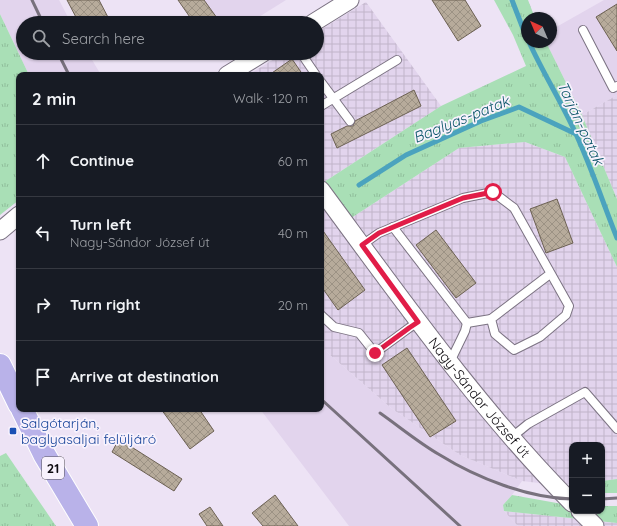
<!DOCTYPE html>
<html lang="en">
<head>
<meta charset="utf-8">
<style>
	:root { --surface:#171b24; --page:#242831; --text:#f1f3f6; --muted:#9ea1a6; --line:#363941 }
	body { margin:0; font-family:Quicksand,sans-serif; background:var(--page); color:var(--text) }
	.controls { position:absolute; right:12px; bottom:12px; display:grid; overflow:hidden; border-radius:8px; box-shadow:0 1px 3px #0004 }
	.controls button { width:36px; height:36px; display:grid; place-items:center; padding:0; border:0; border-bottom:1px solid var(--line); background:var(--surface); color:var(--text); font:20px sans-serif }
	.compass { position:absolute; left:521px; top:12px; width:36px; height:36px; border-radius:50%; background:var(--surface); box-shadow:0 1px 3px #0004; rotate:316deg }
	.stop { position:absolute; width:12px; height:12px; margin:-9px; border:3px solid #e11d48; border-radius:50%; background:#fff }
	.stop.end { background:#e11d48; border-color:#fff; box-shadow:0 1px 4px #0008 }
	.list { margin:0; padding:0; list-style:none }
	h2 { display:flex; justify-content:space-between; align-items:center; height:52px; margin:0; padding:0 16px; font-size:17px }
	h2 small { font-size:13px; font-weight:400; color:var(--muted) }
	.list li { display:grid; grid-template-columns:26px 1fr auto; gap:12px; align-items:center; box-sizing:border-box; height:72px; padding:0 16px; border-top:1px solid var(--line) }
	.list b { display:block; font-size:15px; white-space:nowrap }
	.list p { margin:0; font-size:13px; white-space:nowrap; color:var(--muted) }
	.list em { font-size:13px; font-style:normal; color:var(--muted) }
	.icon { flex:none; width:22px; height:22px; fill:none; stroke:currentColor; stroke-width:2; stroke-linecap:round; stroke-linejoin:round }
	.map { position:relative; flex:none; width:617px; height:526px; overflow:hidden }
	.search { position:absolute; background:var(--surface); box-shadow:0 1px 3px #0004; left:16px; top:16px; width:308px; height:44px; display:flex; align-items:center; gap:10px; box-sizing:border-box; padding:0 14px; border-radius:22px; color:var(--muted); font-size:15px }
	.panel { position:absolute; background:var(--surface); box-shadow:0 1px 3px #0004; left:16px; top:72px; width:308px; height:340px; border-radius:8px }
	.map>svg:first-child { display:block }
	.built { fill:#e2d4ed }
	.industrial { fill:url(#industrial-grid) }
	.grass { fill:url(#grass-tufts) }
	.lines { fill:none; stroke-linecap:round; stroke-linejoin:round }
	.stream { stroke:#4ba3be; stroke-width:5 }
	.building { fill:url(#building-cross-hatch); stroke:#6c6153 }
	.lane-casing { stroke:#7c7383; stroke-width:10 }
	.street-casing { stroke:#7c7383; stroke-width:19 }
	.primary-casing { stroke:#fff; stroke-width:24 }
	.lane { stroke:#fff; stroke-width:8 }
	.street { stroke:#fff; stroke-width:17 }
	.primary { stroke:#b9b2e9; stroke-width:22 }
	.rail { stroke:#78717d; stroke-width:3 }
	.route { stroke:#e11d48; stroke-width:5 }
	.transit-dot { fill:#1a4fb4; stroke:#f8f2fd; stroke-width:1.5 }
	.labels { text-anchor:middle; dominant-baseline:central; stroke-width:3.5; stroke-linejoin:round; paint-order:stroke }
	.shield { fill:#f8f2fd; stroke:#545057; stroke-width:1 }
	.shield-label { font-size:13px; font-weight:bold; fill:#0e0b10 }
	.street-label { font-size:14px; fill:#0e0b10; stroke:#f8f2fd }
	.transit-label { font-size:14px; fill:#164399; stroke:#f8f2fd; text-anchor:start }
	.water-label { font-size:15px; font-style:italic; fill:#0b5669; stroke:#f8f2fd }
</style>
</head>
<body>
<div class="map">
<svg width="617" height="526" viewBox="0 0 617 526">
	<defs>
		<pattern id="industrial-grid" width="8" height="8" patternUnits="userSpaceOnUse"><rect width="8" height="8" fill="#e2d4ed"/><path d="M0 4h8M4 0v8" fill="none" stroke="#c1b5ca"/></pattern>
		<pattern id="grass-tufts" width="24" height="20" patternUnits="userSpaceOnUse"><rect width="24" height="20" fill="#a9dfb6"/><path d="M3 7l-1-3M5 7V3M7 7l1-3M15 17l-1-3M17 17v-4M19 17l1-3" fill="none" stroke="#90be9b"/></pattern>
		<pattern id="building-cross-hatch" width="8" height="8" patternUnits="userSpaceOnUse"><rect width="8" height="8" fill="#b7ab9b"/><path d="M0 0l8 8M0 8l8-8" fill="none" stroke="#9c9284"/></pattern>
	</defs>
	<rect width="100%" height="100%" fill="#ede3f5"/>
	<g class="built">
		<path d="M0 0H59L71 23H23V53H88L101 75H29L0 14Z"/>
		<path d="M178 0H286L249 23H194Z"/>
		<path d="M604 0H617V95L582 115 546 42H551V30Z"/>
		<path d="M321 347 391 408 460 455 522 481 512 495 503 505 504 511 518 526H349L260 409H321Z"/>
	</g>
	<g class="industrial">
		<path d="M366 2 441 106 321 184V75H248L284 53H317V32Z"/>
		<path d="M617 95V199L582 115Z"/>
		<path d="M525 142 565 157 617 267V479L602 481V445H572V483L555 485 522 481 460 455 391 408 321 347V190L345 222 459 148Z"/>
		<path d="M504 511 617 523V526H518Z"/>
	</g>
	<g class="grass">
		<path d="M494 0H528L535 18H527V42H546L582 115 617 199V267L565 157 525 142 459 148 345 222 321 184 441 106 526 66 513 35Z"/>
		<path d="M0 14 29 75H19V200L0 215Z"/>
		<path d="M6 453 56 526H0V456Z"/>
		<path d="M617 479V493H602V481Z"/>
		<path d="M512 495 568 505 572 511H602V506H617V523L504 511 503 505Z"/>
	</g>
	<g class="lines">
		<g class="stream">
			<path d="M512 0 527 39"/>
			<path d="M529 42C543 73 561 101 575 132 591 166 603 203 617 238"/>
			<path d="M359 185 406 155 481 121 519 107 576 134"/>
		</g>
	</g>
	<g class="building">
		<path d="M67 0H99L111 23H79Z"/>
		<path d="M178 0H204L217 18 209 23H194Z"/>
		<path d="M432 0H465L481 26 458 41Z"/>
		<path d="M617 4V51L596 17Z"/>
		<path d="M292 59 303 75H269Z"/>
		<path d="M414 90 421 106 337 148 331 134 347 126H353L355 121Z"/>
		<path d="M557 199 573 243 546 253 530 209Z"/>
		<path d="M321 228 365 290 338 310 321 286Z"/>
		<path d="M436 230 476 283 456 298 416 245Z"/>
		<path d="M407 348 456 421 430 437 382 365Z"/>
		<path d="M161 409H199L214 431 190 449Z"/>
		<path d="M119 439 182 479 174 491 112 452Z"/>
		<path d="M275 495 298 526H263L252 513Z"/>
		<path d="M210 507 223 526H207L199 514Z"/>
	</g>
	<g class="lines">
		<g class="lane-casing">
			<g id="lane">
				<path d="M583 30 613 88 617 86"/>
				<path d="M305 59 316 75"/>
				<path d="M321 82 350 121"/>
				<path d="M321 106 397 60"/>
				<path d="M393 227 467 323 491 319"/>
				<path d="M362 245 379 233 463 198 493 192 514 208 569 306 566 315 540 337 514 350 495 334 491 319 550 274"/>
				<path d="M321 315 334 327 359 333 375 353 409 328 418 322"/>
				<path d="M450 362 465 331 467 323"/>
				<path d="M512 437 528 424 585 392 617 429"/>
			</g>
		</g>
		<g class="street-casing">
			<g id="street">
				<path d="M313 23 350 0"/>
				<path d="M227 75 263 53"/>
				<path id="s1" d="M321 190C400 297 478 408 572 503"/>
				<path d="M0 231 19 215"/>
				<path d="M580 511 595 526"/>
			</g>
		</g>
		<g class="primary-casing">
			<g id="primary">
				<path d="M0 365 19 404"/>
				<path d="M22 409 44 454 87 526"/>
			</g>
		</g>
		<use href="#lane" class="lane"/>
		<use href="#street" class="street"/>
		<use href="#primary" class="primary"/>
		<g class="rail">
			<path d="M32 0 43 23"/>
			<path d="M58 53 69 75"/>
			<path d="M321 399 460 526"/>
			<path d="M380 413C400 427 419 443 440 455 477 478 528 498 572 499"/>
			<path d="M602 499 617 498"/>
		</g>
	</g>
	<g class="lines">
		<path class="route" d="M375 353 409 328 418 322 362 245 379 233 463 198 493 192"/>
	</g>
	<rect class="transit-dot" x="9" y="427" width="8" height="8" rx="2"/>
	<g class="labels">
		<rect class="shield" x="42" y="457" width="22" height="22" rx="3"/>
		<g class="shield-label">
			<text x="53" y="468">21</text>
		</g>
		<g class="street-label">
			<text stroke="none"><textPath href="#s1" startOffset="261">Nagy-Sándor József út</textPath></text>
		</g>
		<g class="transit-label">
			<text x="21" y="423">Salgótarján,<tspan x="21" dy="16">baglyasaljai felüljáró</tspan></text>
		</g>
		<g class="water-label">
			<text transform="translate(461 119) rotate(-22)">Baglyas-patak</text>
			<text transform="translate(581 123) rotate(65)">Tarján-patak</text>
		</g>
	</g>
</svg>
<div class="controls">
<button>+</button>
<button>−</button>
</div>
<svg class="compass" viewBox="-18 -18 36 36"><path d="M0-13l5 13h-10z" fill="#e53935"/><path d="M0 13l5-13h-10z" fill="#9ea1a6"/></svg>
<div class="stop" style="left:493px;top:192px"></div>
<div class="stop end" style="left:375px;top:353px"></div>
<div class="search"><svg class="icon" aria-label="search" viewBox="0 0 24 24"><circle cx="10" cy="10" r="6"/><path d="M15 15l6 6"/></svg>Search here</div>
<section class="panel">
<h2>2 min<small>Walk · 120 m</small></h2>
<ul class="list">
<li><svg class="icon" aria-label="ahead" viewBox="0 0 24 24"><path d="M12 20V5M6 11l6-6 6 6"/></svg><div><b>Continue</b></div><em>60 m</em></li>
<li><svg class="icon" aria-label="left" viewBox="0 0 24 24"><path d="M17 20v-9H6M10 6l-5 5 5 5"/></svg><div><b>Turn left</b><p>Nagy-Sándor József út</p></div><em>40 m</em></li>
<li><svg class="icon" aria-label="right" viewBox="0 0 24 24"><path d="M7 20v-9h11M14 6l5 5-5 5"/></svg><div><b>Turn right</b></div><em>20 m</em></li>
<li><svg class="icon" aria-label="arrive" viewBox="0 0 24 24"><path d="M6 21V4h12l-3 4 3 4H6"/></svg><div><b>Arrive at destination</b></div></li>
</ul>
</section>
</div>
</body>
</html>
